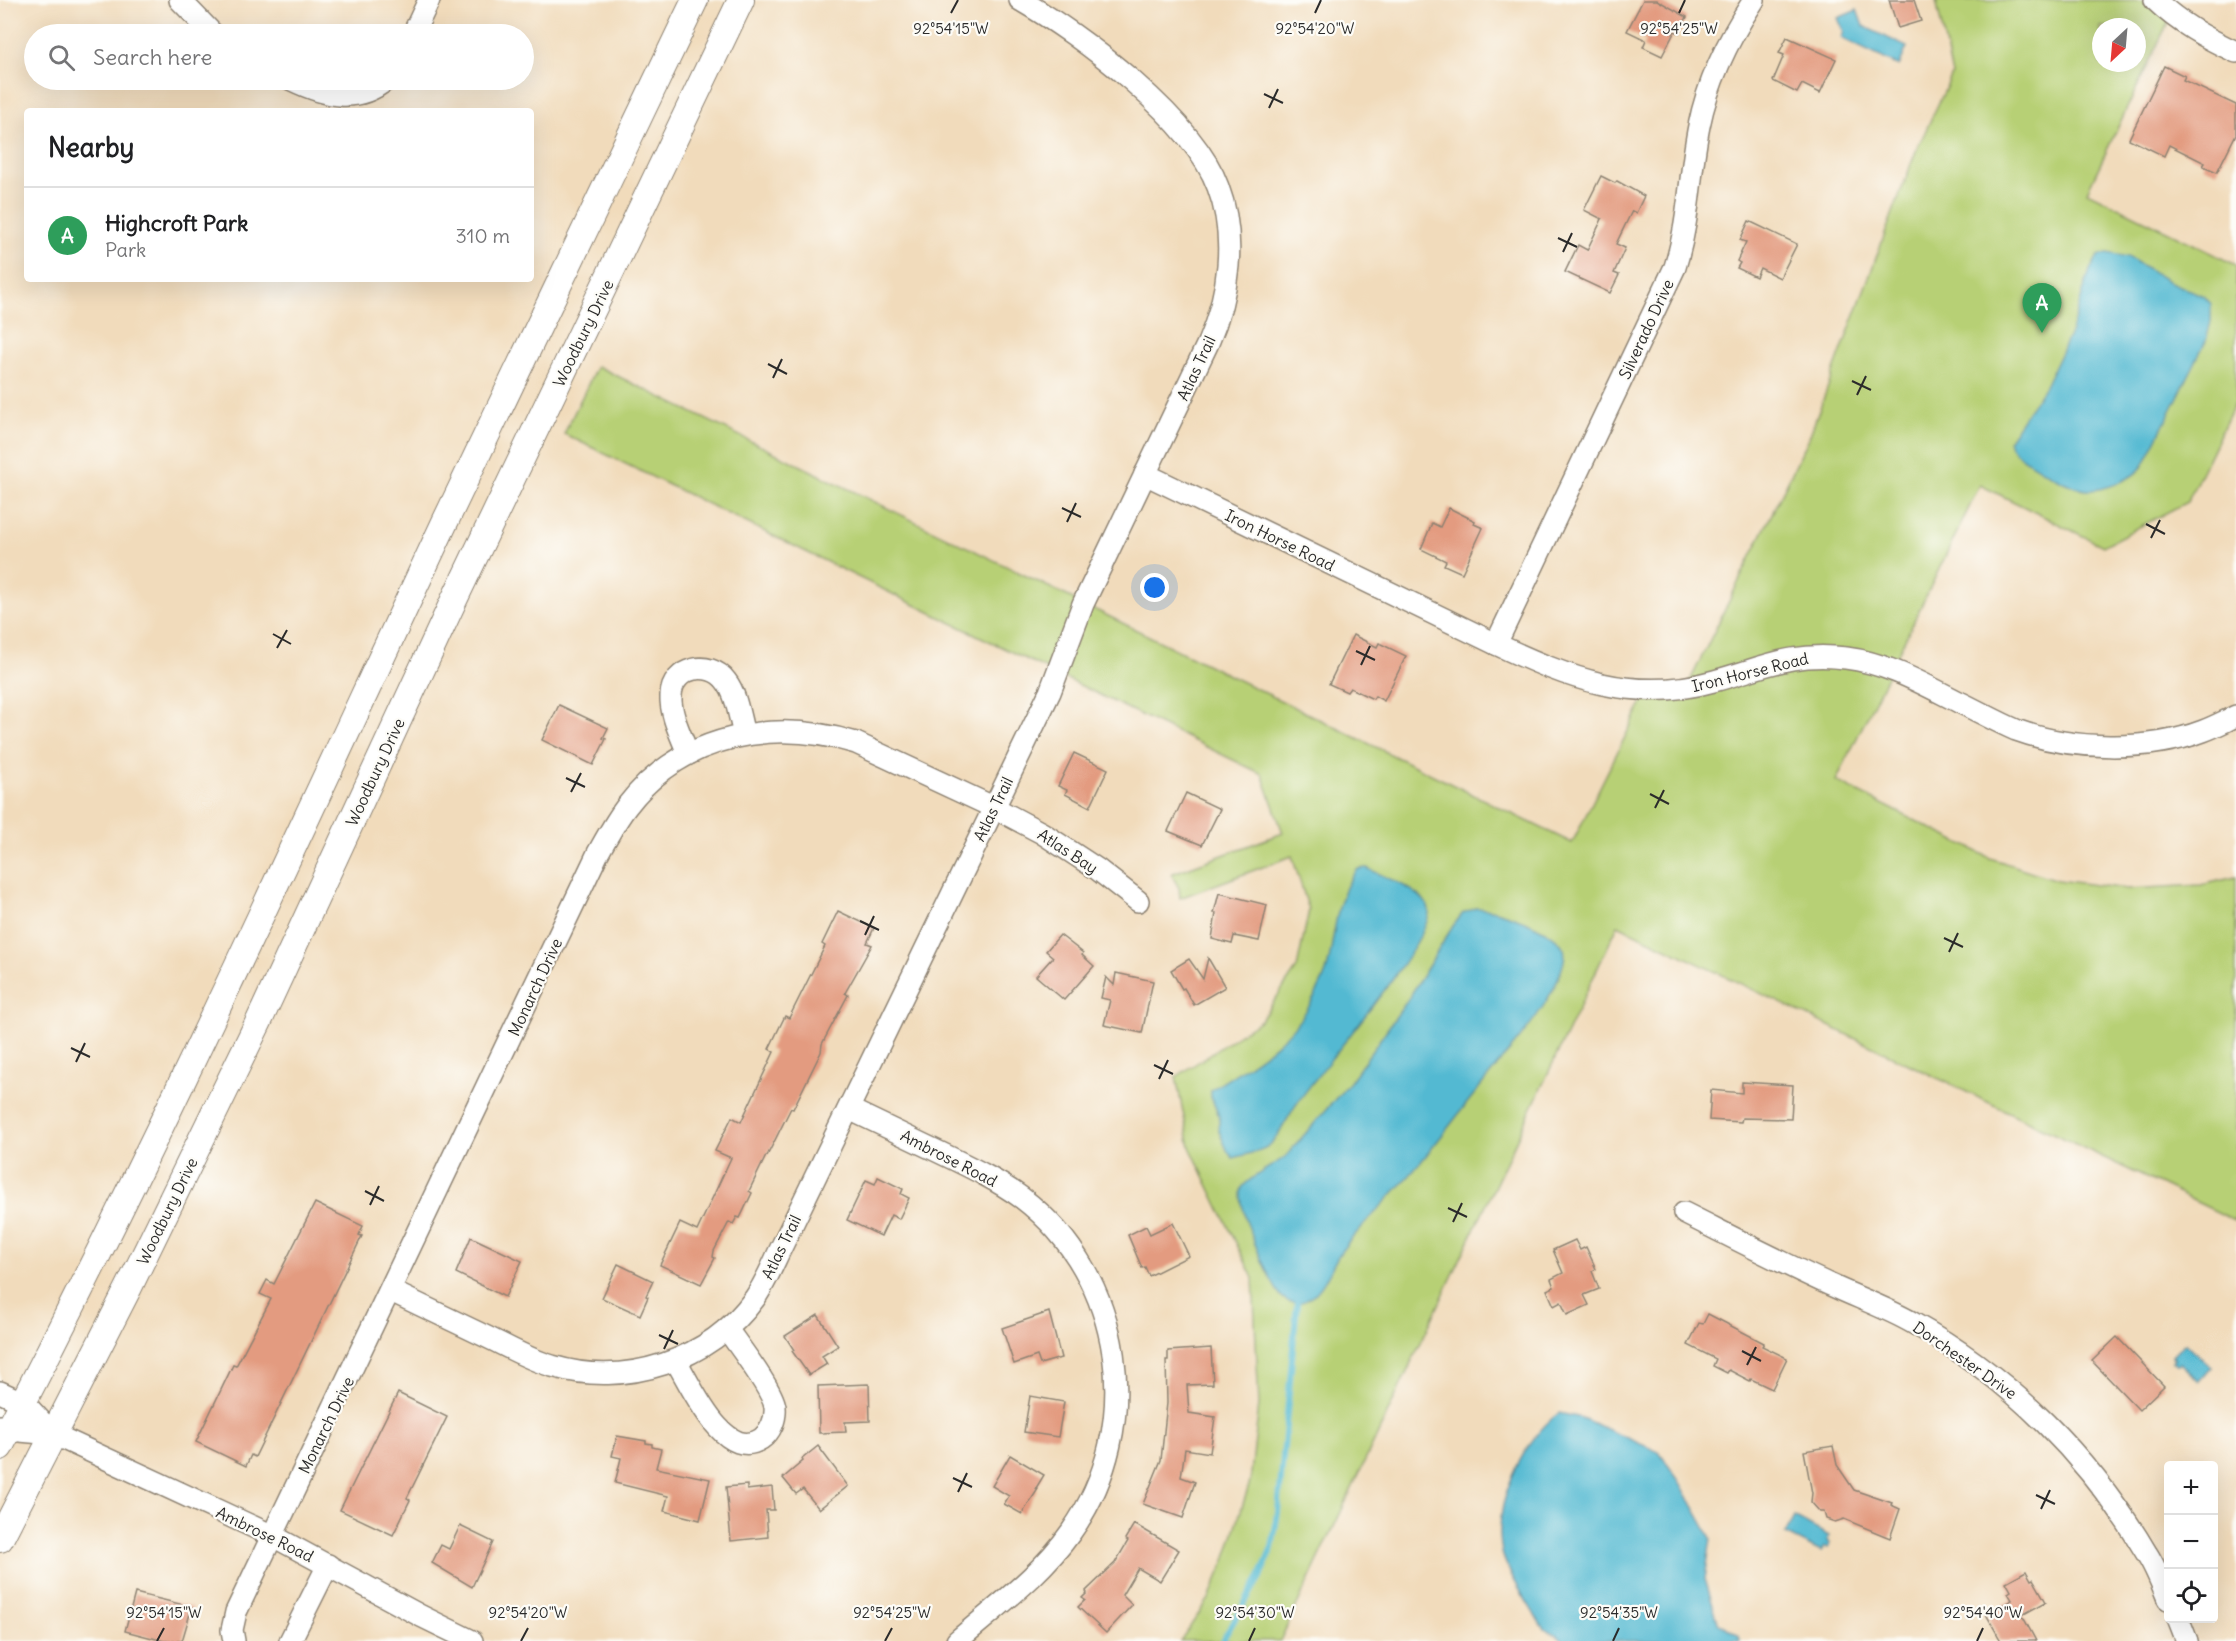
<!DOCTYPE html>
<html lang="en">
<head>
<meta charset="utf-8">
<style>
	:root { --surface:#fff; --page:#f6f6f6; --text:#202124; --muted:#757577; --line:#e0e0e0; --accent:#111827 }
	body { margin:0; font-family:Delius,sans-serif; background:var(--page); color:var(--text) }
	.controls { position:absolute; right:18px; bottom:18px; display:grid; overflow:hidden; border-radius:6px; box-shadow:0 6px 24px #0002 }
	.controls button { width:54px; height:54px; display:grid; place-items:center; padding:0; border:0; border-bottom:2px solid var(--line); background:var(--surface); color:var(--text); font:30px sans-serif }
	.compass { position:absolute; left:2092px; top:18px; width:54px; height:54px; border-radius:50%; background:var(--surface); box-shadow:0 6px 24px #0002; rotate:206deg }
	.you { position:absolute; left:1155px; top:588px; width:21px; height:21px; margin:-15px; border:4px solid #fff; border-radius:50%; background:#1a73e8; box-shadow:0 0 0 9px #1a73e833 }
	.badge { display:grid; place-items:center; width:39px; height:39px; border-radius:50%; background:var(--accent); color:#fff; font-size:20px; font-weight:700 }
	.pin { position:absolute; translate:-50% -50px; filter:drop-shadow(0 2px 3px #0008) }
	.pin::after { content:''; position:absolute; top:32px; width:21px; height:18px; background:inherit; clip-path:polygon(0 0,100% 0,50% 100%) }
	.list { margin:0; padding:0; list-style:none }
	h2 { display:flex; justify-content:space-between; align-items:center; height:78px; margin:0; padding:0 24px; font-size:26px }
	h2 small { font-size:20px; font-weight:400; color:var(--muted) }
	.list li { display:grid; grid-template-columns:39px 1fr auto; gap:18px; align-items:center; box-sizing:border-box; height:96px; padding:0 24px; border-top:2px solid var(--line) }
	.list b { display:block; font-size:22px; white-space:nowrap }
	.list p { margin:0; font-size:20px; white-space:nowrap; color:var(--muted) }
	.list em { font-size:20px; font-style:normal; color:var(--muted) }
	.icon { flex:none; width:33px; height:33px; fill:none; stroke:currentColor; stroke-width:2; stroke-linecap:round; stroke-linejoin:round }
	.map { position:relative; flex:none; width:2236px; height:1641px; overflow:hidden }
	.search { position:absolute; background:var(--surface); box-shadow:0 6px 24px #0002; left:24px; top:24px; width:510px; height:66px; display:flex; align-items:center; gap:15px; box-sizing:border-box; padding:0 21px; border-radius:33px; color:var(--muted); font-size:22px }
	.panel { position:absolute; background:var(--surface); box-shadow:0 6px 24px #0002; left:24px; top:108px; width:510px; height:174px; border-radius:6px }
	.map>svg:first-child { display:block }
	.green { fill:#b7d075; stroke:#717e50; stroke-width:1.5; fill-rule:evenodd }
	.water { fill:#53b9d2; stroke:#3f727e; stroke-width:1.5 }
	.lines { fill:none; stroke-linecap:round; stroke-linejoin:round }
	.stream { stroke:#53b9d2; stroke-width:6 }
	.building { fill:#e39b80 }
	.minor-casing { stroke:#8e8373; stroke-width:24 }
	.major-casing { stroke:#8e8373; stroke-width:28 }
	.minor { stroke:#fff; stroke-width:21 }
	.major { stroke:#fff; stroke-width:26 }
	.ticks { fill:none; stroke:#2b2b2b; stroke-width:2 }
	.labels { text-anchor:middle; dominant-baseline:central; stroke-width:4.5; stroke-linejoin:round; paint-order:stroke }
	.street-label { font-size:16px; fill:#2b2b2b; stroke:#fdfcf7 }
	.ticks-label { font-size:15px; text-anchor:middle; fill:#2b2b2b; stroke:#fdfcf7; stroke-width:4.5; stroke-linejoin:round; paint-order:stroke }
</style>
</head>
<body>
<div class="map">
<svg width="2236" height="1641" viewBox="0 0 2236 1641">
	<rect width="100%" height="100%" fill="#fdfcf7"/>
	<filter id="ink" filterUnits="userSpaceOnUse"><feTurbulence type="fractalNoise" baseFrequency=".0167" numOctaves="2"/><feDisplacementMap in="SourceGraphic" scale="12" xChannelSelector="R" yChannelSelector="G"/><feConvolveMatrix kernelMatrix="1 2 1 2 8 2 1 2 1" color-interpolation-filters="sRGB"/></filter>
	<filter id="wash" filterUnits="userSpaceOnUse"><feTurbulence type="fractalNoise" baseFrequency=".008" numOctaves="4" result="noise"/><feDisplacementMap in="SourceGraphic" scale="24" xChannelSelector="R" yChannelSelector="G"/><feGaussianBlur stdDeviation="1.35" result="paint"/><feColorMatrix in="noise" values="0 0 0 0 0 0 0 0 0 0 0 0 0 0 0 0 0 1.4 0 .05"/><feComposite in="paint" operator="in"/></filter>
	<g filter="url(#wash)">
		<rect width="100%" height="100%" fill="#f1dbbb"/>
		<path class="green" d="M1936 0H2155L2171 16 2087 192 2236 265V401L2187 502 2103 546 1980 485 1836 781 1990 858 2057 880 2127 889 2201 885 2236 877V1221L1618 925 1280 1641H1180L1209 1599 1226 1558 1250 1482 1259 1405 1253 1278 1190 1147 1176 1077 1261 1020 1297 968 1309 910 1292 856 1180 898 1179 888 1171 874 1283 833 1262 774 564 434 597 366 1572 843 1649 689 1687 687 1808 440 1916 151 1952 75ZM2101 27H2137V63H2101Z"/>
		<g class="water">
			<path d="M1857 10 1863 26 1907 47 1899 66 1841 38 1844 32 1838 18Z"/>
			<path d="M2107 253 2128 257 2168 281 2204 296 2211 304V321L2206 341 2143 466C2133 479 2106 490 2089 490 2074 491 2028 463 2015 452 2012 449 2010 445 2008 441L2045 386 2071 331 2090 270 2098 256Z"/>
			<path d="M1367 868C1383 877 1426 891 1429 910 1433 939 1322 1068 1301 1098 1291 1110 1281 1133 1271 1144 1265 1150 1242 1156 1233 1158L1228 1152 1219 1131V1116L1211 1097V1090C1251 1063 1287 1045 1311 1003 1318 991 1325 978 1328 965 1335 934 1336 893 1358 869Z"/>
			<path d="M1476 908C1496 908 1556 929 1564 949 1568 961 1554 989 1547 1000 1532 1026 1510 1049 1492 1072 1464 1106 1438 1142 1410 1175 1388 1200 1364 1223 1343 1249 1331 1264 1327 1286 1310 1298 1301 1304 1290 1305 1282 1297 1270 1285 1235 1203 1242 1188 1246 1179 1277 1164 1286 1156L1350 1082 1407 1001 1453 926 1463 913Z"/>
			<path d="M2185 1343 2211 1367 2199 1381 2180 1363 2178 1365 2173 1361 2175 1359 2172 1356Z"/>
			<path d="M1559 1413 1582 1418 1659 1452 1679 1481 1711 1538 1705 1579 1718 1622 1739 1636 1740 1641H1564C1557 1635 1550 1633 1545 1629 1538 1622 1532 1610 1527 1602 1519 1589 1505 1566 1502 1552 1492 1506 1522 1440 1559 1413Z"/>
			<path d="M1794 1517 1829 1536 1827 1541 1830 1543 1828 1548 1824 1547 1821 1552 1785 1534Z"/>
		</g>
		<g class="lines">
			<path class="stream" d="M1222 1641 1260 1577 1272 1548 1278 1512 1297 1303"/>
		</g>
		<g id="blocks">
			<g class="building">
				<path d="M1643 0H1657L1687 17 1679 33 1675 31 1662 56 1643 47 1646 40 1627 31Z"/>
				<path d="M1889 0H1914L1921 21 1898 28Z"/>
				<path d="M1787 37 1836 59 1820 93 1802 84 1797 93 1773 81 1784 55 1779 53Z"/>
				<path d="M2164 66 2185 76 2183 80 2236 105V134L2217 172 2203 166 2205 163 2169 145 2164 156 2129 139Z"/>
				<path d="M1601 176 1615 183 1617 181 1644 196 1636 213 1632 211 1616 244 1625 248 1614 273 1619 275 1610 293 1565 272 1578 245 1587 250 1602 219 1584 210Z"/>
				<path d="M1749 221 1797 244 1780 278 1760 268 1756 277 1737 268 1740 263 1737 261 1746 242 1740 240Z"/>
				<path d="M1449 508 1475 521 1474 524 1483 528 1462 573 1444 565 1446 561 1421 549 1432 523 1440 527Z"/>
				<path d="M1353 635 1377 647 1379 643 1406 656 1384 701 1375 696 1373 699 1350 688 1347 692 1329 684Z"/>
				<path d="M559 705 608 728 603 738 606 739 593 765 542 740Z"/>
				<path d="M1074 753 1108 769 1090 807 1065 794 1067 790 1058 786Z"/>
				<path d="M1186 793 1220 809 1202 845 1168 831Z"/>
				<path d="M1219 893 1267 905 1259 941 1234 936 1232 944 1212 939 1216 913H1214Z"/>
				<path d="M838 911 874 928 867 943 872 945 845 993 848 995 822 1044 821 1052 793 1109 791 1108 767 1156H766L749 1191 752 1193 740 1218 737 1217 733 1224 729 1222 714 1251 713 1257 715 1258 701 1284 660 1265 680 1223 697 1231 731 1158 715 1151 732 1117 741 1122 774 1052 769 1049 785 1016 789 1018 825 946 822 944Z"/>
				<path d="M1060 935 1083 953 1082 955 1094 966 1064 1000 1036 976 1053 957 1046 951Z"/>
				<path d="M1208 958 1225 987 1194 1005 1184 988 1182 989 1171 970 1189 959 1203 979Z"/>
				<path d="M1116 973 1153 981 1142 1033 1104 1025 1110 1000 1101 998 1106 977 1114 985Z"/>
				<path d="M1742 1082 1793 1085 1791 1119 1742 1118 1741 1122 1709 1120 1711 1090 1742 1093Z"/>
				<path d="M878 1177 903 1189 901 1194 909 1198 899 1219 891 1215 881 1236 847 1220 866 1180 875 1184Z"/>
				<path d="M315 1203 363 1226 359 1235 362 1236 255 1457 251 1455 246 1466 196 1442 233 1365 236 1366 271 1299 260 1294 267 1280 274 1284Z"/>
				<path d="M1173 1223 1189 1256 1149 1276 1145 1267 1142 1268 1128 1235 1146 1226 1150 1234Z"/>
				<path d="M471 1237 522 1261 505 1297 456 1273Z"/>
				<path d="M1575 1240 1580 1250 1586 1247 1596 1269 1592 1271 1599 1289 1584 1295 1589 1305 1567 1315 1561 1302 1554 1306 1547 1290 1554 1287 1551 1279 1563 1273 1553 1250Z"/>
				<path d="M618 1264 653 1281 646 1296 648 1297 640 1315 602 1298Z"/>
				<path d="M1049 1312 1061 1358 1040 1364 1037 1356 1014 1364 1002 1328Z"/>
				<path d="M1708 1314 1764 1343 1762 1346 1787 1358 1772 1389 1751 1379 1750 1381 1729 1370 1727 1373 1713 1366 1716 1359 1688 1345 1699 1323 1703 1324Z"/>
				<path d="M818 1315 838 1346 822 1356 827 1364 809 1375 792 1351 794 1350 785 1336Z"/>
				<path d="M2117 1337 2164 1386 2139 1410 2092 1361Z"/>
				<path d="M1211 1348 1213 1384 1187 1385 1189 1413 1215 1417 1210 1453 1185 1449 1181 1477 1195 1482 1183 1518 1143 1504 1161 1460 1167 1403 1166 1360H1168V1351Z"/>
				<path d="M869 1384 870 1421 845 1422 846 1432 819 1433 818 1386Z"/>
				<path d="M398 1393 447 1417 407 1498 410 1500 393 1535 340 1510Z"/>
				<path d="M1030 1396 1064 1402 1058 1437 1024 1432Z"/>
				<path d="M617 1436 646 1441V1443L652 1444V1447L661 1449 656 1468 710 1479 700 1520 664 1511 668 1496 615 1483 621 1458 612 1456Z"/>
				<path d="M818 1446 848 1486 819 1509 803 1489 796 1494 783 1478 803 1461 802 1459Z"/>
				<path d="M1833 1446 1837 1465 1854 1490 1892 1503 1891 1505 1900 1509 1890 1538 1844 1519 1835 1522 1826 1519 1824 1512H1820L1811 1502 1812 1493 1804 1451Z"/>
				<path d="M1010 1455 1044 1475 1036 1488 1038 1489 1022 1514 1004 1504 1009 1496 992 1486Z"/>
				<path d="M747 1485V1490L772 1487 774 1510H766L768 1537 731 1541 726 1487Z"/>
				<path d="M1134 1524 1179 1550 1160 1581 1138 1568 1122 1595 1132 1605 1106 1633 1078 1607 1085 1600 1082 1598 1087 1593 1086 1591 1115 1563 1128 1541 1125 1539Z"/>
				<path d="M460 1526 493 1542 472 1587 432 1563 441 1545 449 1549Z"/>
				<path d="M2026 1571 2031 1580 2033 1579 2046 1602 2022 1615 2036 1641H2001L1986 1614 2012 1600 2008 1593 2011 1591 2006 1582Z"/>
				<path d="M135 1593 192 1607 182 1641H164L125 1631Z"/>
			</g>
		</g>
	</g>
	<g filter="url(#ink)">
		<use href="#blocks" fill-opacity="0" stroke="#8e8373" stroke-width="1.5"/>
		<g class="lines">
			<g class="minor-casing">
				<g id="minor">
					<path d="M180 0 213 34"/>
					<path d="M2155 0C2179 23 2206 38 2236 52"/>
					<path d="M413 34 429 0"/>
					<path d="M292 80C325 96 357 104 386 80"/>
					<path d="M1145 474 1496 644C1568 678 1633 704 1714 681 1762 668 1793 651 1846 658 1887 663 1923 684 1959 702 1978 711 1997 722 2016 730 2071 750 2148 752 2203 731 2214 727 2225 721 2236 716"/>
					<path d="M1496 644 1675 267C1690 219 1689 175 1699 126 1708 81 1729 38 1754 0"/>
					<path d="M688 754C682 737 670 715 671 696 672 667 710 659 726 681 737 695 739 717 744 734"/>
					<path d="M849 1109C880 1124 911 1139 943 1154 970 1167 997 1180 1022 1198 1125 1276 1146 1427 1071 1532 1041 1575 996 1607 957 1641"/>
					<path d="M1684 1213C1734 1238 1784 1264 1835 1287 1861 1299 1889 1309 1913 1323 2010 1377 2091 1459 2147 1554 2156 1568 2162 1584 2168 1599"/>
					<path d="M391 1291C424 1307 456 1322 489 1338 510 1348 530 1360 552 1366 625 1388 710 1361 755 1298 764 1285 771 1269 778 1254L1050 692 1083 604 1208 343C1229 295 1237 237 1218 187 1194 120 1081 35 1020 0"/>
					<path d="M676 1361C691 1385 724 1463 761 1439 771 1432 776 1419 775 1407 773 1390 738 1345 727 1329"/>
					<path d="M0 1392 24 1403 53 1434 273 1536 421 1616 472 1641"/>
					<path d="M0 1426 9 1430 53 1434"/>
					<path d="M2178 1618 2187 1641"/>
					<path d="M234 1641 232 1630 236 1612 598 853C607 837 616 820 627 806 682 734 774 718 856 743L993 807 1042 833 1097 869 1138 901"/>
					<path d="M290 1641 328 1565"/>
				</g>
			</g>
			<g class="major-casing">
				<g id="major">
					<path d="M0 1447C158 1144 299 833 444 524 526 349 612 175 695 0"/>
					<path d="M0 1539 129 1287 259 1021 453 602 741 0"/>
				</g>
			</g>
			<use href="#minor" class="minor"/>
			<use href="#major" class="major"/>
		</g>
	</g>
	<path class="ticks" d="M951 13 958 0M1315 13 1321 0M1679 13 1685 0M1264 94 1283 103M1269 108 1278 89M1558 238 1577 247M1563 252 1572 233M768 364 787 374M773 378 782 359M1852 381 1871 390M1857 395 1866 376M1062 508 1081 517M1067 522 1076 503M2146 524 2165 534M2151 538 2160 520M273 634 291 644M277 648 287 630M1356 651 1375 660M1361 665 1370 646M566 778 585 787M571 792 581 773M1650 794 1669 804M1655 808 1664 790M860 921 879 930M865 935 874 916M1944 938 1963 947M1949 952 1958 933M71 1048 90 1057M76 1062 85 1043M1154 1065 1173 1074M1159 1079 1168 1060M365 1191 384 1201M370 1205 379 1186M1448 1208 1467 1217M1453 1222 1462 1203M659 1335 678 1344M664 1349 673 1330M1742 1351 1761 1361M1747 1365 1756 1347M953 1478 972 1487M958 1492 967 1473M2036 1495 2055 1504M2041 1509 2050 1490M157 1641 164 1628M521 1641 528 1628M885 1641 892 1628M1249 1641 1255 1628M1613 1641 1619 1628M1977 1641 1983 1628"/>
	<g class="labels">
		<g class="street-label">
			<text transform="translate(1646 329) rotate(-65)">Silverado Drive</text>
			<text transform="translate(583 333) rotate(-64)">Woodbury Drive</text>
			<text transform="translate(1196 368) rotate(-65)">Atlas Trail</text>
			<text transform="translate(1280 540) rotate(26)">Iron Horse Road</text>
			<text transform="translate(1750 672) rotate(-14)">Iron Horse Road</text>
			<text transform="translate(375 772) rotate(-65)">Woodbury Drive</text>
			<text transform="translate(993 809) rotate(-64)">Atlas Trail</text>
			<text transform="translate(1068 851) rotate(33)">Atlas Bay</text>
			<text transform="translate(535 987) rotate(-65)">Monarch Drive</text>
			<text transform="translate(949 1158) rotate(27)">Ambrose Road</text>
			<text transform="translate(167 1211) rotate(-64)">Woodbury Drive</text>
			<text transform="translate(781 1247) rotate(-64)">Atlas Trail</text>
			<text transform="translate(1965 1360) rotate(35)">Dorchester Drive</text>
			<text transform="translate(326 1425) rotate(-64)">Monarch Drive</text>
			<text transform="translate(265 1534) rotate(26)">Ambrose Road</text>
		</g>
	</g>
	<g class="ticks-label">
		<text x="951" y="34">92°54'15"W</text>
		<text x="1315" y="34">92°54'20"W</text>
		<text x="1679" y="34">92°54'25"W</text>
		<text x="164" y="1618">92°54'15"W</text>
		<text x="528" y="1618">92°54'20"W</text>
		<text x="892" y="1618">92°54'25"W</text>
		<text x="1255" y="1618">92°54'30"W</text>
		<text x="1619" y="1618">92°54'35"W</text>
		<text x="1983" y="1618">92°54'40"W</text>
	</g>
</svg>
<div class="controls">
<button>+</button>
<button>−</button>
<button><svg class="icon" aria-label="locate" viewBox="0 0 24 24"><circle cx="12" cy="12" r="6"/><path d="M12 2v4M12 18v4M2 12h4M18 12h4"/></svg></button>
</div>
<svg class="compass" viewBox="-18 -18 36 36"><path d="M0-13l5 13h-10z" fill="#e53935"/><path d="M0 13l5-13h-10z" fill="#757577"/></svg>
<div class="you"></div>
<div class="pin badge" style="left:2042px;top:333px;background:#2e9e5b">A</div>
<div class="search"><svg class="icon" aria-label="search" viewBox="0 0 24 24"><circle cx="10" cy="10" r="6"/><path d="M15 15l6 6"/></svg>Search here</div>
<section class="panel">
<h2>Nearby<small></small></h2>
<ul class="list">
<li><span class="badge" style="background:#2e9e5b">A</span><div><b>Highcroft Park</b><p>Park</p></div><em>310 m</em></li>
</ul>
</section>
</div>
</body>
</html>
